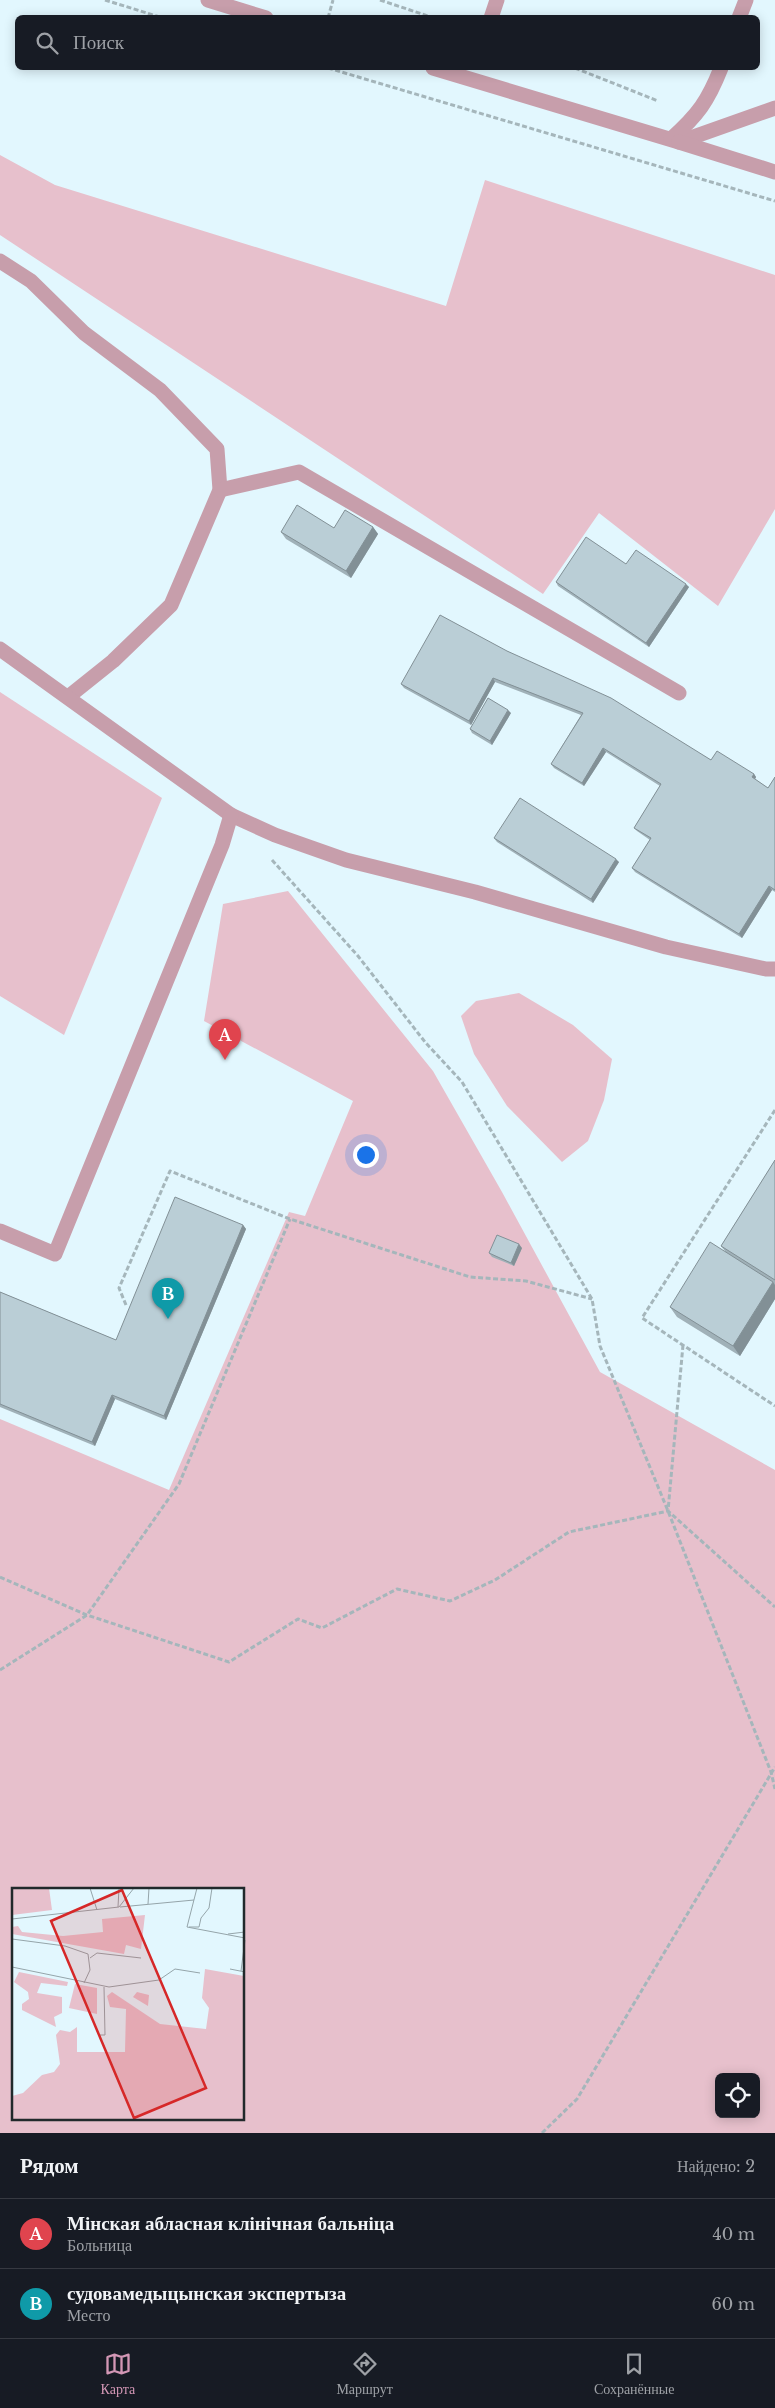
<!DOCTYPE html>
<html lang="ru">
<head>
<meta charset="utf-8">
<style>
	:root { --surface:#171b24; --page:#242831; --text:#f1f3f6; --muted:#9ea1a6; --line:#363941; --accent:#d397b5 }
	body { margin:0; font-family:"Libre Baskerville",serif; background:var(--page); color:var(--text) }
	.controls { position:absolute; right:15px; bottom:15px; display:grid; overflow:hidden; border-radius:8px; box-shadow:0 2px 12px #0003 }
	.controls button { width:45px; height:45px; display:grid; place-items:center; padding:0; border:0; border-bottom:1px solid var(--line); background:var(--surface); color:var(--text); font:25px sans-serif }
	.you { position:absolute; left:365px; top:1154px; width:18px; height:18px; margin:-12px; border:4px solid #fff; border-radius:50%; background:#1a73e8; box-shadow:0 0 0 8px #1a73e833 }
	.badge { display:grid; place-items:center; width:32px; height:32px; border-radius:50%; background:var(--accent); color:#fff; font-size:16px; font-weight:700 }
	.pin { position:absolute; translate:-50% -41px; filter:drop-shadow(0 1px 2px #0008) }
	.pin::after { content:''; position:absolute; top:26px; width:18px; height:15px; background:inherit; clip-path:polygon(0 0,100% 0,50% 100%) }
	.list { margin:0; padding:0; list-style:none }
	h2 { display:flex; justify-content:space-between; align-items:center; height:65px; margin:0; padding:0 20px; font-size:21px }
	h2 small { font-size:16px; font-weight:400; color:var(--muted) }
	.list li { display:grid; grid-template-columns:32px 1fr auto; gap:15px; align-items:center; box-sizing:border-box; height:70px; padding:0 20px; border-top:1px solid var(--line) }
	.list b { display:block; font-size:19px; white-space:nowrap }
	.list p { margin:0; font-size:16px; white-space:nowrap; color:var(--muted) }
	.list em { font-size:16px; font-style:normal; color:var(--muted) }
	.icon { flex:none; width:28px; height:28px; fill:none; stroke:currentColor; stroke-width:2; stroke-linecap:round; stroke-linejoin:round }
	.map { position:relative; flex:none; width:775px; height:2133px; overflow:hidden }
	.search { position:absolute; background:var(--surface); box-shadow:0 2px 12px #0003; left:15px; right:15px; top:15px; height:55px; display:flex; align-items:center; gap:12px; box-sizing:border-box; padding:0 18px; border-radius:8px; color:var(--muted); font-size:19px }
	.sheet { height:205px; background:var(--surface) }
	nav { display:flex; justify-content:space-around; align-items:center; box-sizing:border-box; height:70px; border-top:1px solid var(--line); background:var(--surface); font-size:14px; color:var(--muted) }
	nav a { display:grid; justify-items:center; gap:2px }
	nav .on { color:var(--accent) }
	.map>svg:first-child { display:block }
	.green { fill:#e7c0cc; fill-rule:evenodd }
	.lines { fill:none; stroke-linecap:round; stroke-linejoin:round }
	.path { stroke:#a5b6bb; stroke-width:3; stroke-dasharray:5 2.5; stroke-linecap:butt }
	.minor { stroke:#c79eab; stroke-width:15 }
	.wall { fill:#a0b1b8 }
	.shaded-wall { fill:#829096 }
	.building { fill:#baced6; stroke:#829096 }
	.inset-road { fill:none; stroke:#95a5aa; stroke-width:1 }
	.view { fill:#d62828; fill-opacity:0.15; stroke:#d62828; stroke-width:2.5 }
	.inset-edge { fill:none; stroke:#21292b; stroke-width:2.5 }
</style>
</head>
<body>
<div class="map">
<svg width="775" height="2133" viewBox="0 0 775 2133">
	<rect width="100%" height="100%" fill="#e2f7fe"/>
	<g class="green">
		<path d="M0 155 55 185 446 306 485 180 775 275V509L718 606 599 513 543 594 0 235Z"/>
		<path d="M0 692 162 798 64 1035 0 996Z"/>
		<path d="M288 891 433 1071 502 1192 600 1372 775 1470V2133H0V1419L169 1490 289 1212 305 1216 353 1101 204 1021 223 904ZM14 1889H244V2119H14ZM719 2077H756V2114H719Z"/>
		<path d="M519 993 573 1025 612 1059 604 1100 588 1141 562 1162 507 1106 474 1054 461 1016 476 1001Z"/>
	</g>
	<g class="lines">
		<g class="path">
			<path d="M105 0 163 18"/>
			<path d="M380 0 434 18"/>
			<path d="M328 18 333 0"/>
			<path d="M328 68 775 201"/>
			<path d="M575 68 658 101"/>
			<path d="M272 860 358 956 425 1042 462 1082 592 1299 600 1346 668 1511 771 1772 775 1789"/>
			<path d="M775 1110 642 1318 775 1406"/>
			<path d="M126 1305 119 1288 170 1171 290 1219 470 1277 526 1281 592 1299"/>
			<path d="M683 1345 668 1511 775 1607"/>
			<path d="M0 1577 87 1615 229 1662 298 1619 322 1628 397 1589 450 1601 495 1580 569 1532 668 1511"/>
			<path d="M0 1670 87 1615 179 1484 290 1219"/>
			<path d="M542 2133 577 2099 775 1767"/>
		</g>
		<g class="minor">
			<path d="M208 0 266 18"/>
			<path d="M491 18 497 0"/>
			<path d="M739 18 746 0"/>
			<path d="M433 68 679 142 775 108"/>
			<path d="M671 139C698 115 708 101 721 68"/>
			<path d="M679 142 775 172"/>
			<path d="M0 261 31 281 84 333 160 390 217 449 220 490 171 605 113 661 68 697"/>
			<path d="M220 490 299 472 679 693"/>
			<path d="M0 649 231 815 275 835 346 860 475 892 666 947 766 969H775"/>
			<path d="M0 1231 55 1254 222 845 231 815"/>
		</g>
	</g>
	<g class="wall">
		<path d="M373 527 378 534 351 578 286 539 281 532Z"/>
		<path d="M626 564 689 587 649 647 558 586 556 582Z"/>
		<path d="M507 651 711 760 754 774 756 777 755 779 768 788 775 777V892L772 890 742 938 635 872 632 868 650 840 637 831 634 828 660 786 606 752 584 786 554 768 551 764 581 715 495 682 471 725 404 688 401 684Z"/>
		<path d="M511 713 492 745 472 733 470 729Z"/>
		<path d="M494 838 619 862 593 903 497 842Z"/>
		<path d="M775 1160V1299L740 1356 677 1317 670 1307 725 1251 721 1246Z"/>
		<path d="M243 1225 246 1229 166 1420 115 1399 95 1446 0 1407V1292L116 1340Z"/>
		<path d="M522 1248 514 1266 492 1257 489 1253Z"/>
	</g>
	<g class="shaded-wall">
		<path d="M373 527 378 534 351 578 346 571Z"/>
		<path d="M686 584 689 587 649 647 646 643Z"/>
		<path d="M493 678 495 682 471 725 469 721Z"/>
		<path d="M508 710 511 713 492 745 490 741Z"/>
		<path d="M603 748 606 752 584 786 582 783Z"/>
		<path d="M754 774 756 777 754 781 752 777Z"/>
		<path d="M616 859 619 862 593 903 591 899Z"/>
		<path d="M769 886 772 890 742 938 739 934Z"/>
		<path d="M243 1225 246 1229 166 1420 164 1416Z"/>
		<path d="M519 1244 522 1248 514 1266 511 1263Z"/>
		<path d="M773 1282 775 1285V1299L740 1356 733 1346Z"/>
		<path d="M112 1395 115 1399 95 1446 92 1442Z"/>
	</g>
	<g class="building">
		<path d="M297 505 334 528 345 510 373 527 346 571 281 532Z"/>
		<path d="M586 537 626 564 636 550 686 584 646 643 556 582Z"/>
		<path d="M440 615 507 651 611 698 711 760 717 751 754 774 752 777 768 788 775 777V890L769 886 739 934 632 868 651 838 634 828 661 784 603 748 582 783 551 764 583 713 493 678 469 721 401 684Z"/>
		<path d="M488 698 508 710 490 741 470 729Z"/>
		<path d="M520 798 616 859 591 899 494 838Z"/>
		<path d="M775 1160V1280L721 1246Z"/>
		<path d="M175 1197 243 1225 164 1416 112 1395 92 1442 0 1404V1292L116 1340Z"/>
		<path d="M497 1235 519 1244 511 1263 489 1253Z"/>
		<path d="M710 1242 773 1282 733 1346 670 1307Z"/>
	</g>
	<g transform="translate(12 1888)">
		<rect width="232" height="232" fill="#e2f7fe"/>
		<path d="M0 0H37L40 22 0 27ZM133 27 129 61 114 57 112 66 0 46V39L6 38 10 44 51 48 91 44 90 31ZM193 81 232 88V232H0V208L11 205 30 187 42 184 48 176 44 147 48 142 58 144 65 139V164H113L114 121 98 119 95 108 100 104 148 136 194 141 197 120 190 110ZM7 84 56 94 55 98 29 95 25 105 50 109V125L42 129 44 139 10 122V116L17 111 16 104 2 94ZM63 96 85 100V126L57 120ZM125 104 137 107 136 118 121 109Z" fill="#e7c0cc"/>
		<path class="inset-road" d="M78 0 85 22M185 0 175 39 233 50M136 16 137 0M106 19 107 0M108 19 182 12M0 31 107 19 122 0M177 39H187L189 30 197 20 200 0M216 46 233 44M0 51 53 58 76 66 78 82 72 95M78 70 85 65 129 70M0 79 97 99 147 92 163 81 188 85M218 81 233 84M229 83 233 52M86 147H93L92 99"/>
		<path class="view" d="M110 2 194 200 122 230 39 33Z"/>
		<rect width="232" height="232" class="inset-edge"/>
	</g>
</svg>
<div class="controls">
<button><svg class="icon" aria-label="locate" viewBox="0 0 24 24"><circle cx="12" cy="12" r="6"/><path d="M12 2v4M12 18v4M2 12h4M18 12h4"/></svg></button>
</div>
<div class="you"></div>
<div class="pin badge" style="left:225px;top:1060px;background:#e0444e">A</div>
<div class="pin badge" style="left:168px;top:1319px;background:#0f9aa8">B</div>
<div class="search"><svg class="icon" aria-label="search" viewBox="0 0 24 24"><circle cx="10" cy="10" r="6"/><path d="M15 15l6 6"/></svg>Поиск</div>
</div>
<section class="sheet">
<h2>Рядом<small>Найдено: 2</small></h2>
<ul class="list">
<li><span class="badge" style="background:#e0444e">A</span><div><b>Мінская абласная клінічная бальніца</b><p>Больница</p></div><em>40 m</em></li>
<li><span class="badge" style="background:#0f9aa8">B</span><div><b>судовамедыцынская экспертыза</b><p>Место</p></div><em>60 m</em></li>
</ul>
</section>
<nav>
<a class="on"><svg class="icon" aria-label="map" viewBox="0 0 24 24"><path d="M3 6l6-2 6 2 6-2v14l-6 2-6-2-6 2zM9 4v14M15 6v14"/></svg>Карта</a>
<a><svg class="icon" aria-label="directions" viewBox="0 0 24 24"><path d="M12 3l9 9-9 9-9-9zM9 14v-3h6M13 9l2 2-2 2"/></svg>Маршрут</a>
<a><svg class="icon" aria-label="saved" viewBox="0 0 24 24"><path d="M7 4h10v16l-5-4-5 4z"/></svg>Сохранённые</a>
</nav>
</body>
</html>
